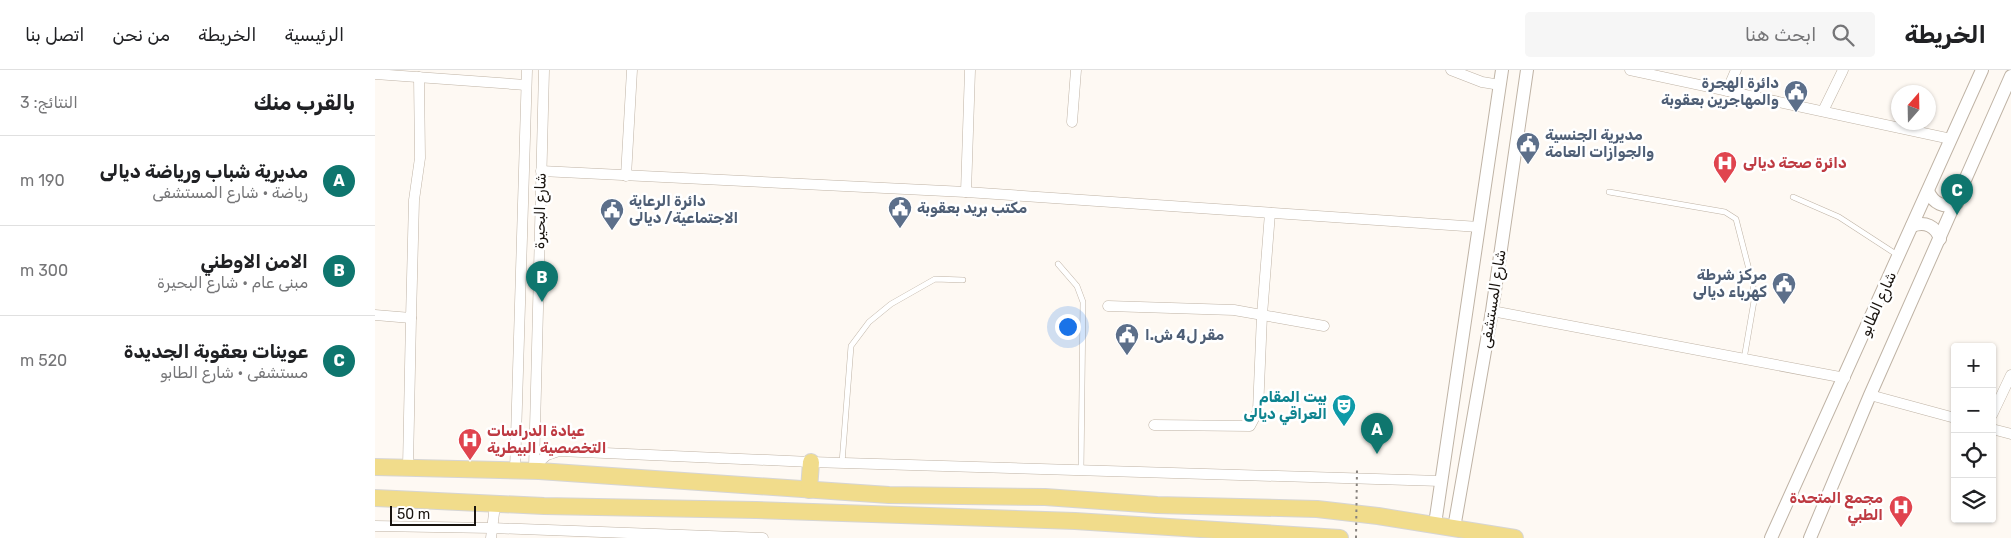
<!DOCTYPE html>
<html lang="ar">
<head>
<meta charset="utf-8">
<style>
	:root { --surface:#fff; --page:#f6f6f6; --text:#202124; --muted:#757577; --line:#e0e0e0; --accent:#0f766e }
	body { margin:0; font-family:Rubik,"Noto Sans Arabic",sans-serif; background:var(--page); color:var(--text); direction:rtl }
	.controls { position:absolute; right:15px; bottom:15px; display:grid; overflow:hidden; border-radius:5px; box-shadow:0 1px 4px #0004 }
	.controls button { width:45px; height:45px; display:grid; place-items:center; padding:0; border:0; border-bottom:1px solid var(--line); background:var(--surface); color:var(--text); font:25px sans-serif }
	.compass { position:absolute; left:1516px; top:15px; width:45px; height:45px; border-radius:50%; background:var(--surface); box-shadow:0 1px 4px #0004; rotate:20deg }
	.scale { position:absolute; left:15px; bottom:12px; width:86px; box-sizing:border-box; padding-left:5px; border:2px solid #19140f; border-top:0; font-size:14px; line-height:18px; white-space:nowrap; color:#19140f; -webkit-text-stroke:4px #fff; paint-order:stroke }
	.you { position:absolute; left:692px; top:256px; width:18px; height:18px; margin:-12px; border:4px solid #fff; border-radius:50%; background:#1a73e8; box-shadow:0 0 0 8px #1a73e833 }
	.badge { display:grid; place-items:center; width:32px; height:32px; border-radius:50%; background:var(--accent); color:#fff; font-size:16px; font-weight:700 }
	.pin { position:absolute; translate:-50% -41px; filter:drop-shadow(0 1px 2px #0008) }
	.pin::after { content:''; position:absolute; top:26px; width:18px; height:15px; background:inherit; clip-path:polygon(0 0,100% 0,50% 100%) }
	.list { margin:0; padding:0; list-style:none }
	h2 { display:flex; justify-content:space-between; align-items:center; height:65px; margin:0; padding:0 20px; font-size:21px }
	h2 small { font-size:16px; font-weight:400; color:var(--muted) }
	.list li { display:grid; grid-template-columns:32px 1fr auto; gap:15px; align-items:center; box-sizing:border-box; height:90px; padding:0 20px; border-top:1px solid var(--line) }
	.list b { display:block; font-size:19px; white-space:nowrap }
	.list p { margin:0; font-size:16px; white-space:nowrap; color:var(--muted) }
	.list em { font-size:16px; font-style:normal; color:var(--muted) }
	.icon { flex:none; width:28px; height:28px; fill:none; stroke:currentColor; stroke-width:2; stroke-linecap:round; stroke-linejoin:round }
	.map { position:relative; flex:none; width:1636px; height:468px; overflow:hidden; direction:ltr }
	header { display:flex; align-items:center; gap:30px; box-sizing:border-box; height:70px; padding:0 25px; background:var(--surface); border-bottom:1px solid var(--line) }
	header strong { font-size:24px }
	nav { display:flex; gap:28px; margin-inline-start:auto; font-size:18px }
	.search { width:350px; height:45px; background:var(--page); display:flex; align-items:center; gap:12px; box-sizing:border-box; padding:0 18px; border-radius:5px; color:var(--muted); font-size:19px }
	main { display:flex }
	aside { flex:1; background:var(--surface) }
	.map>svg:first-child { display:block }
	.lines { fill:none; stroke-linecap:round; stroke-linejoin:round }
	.service-casing { stroke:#bfb3a5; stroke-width:6 }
	.minor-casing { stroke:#bfb3a5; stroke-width:11 }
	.tertiary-casing { stroke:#bfb3a5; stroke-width:14 }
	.primary-casing { stroke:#d6d5d4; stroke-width:18 }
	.service { stroke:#fff; stroke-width:5 }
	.minor { stroke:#fff; stroke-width:10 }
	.tertiary { stroke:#fff; stroke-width:12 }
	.primary { stroke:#f1dc8b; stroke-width:16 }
	.path-bridge { stroke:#87827d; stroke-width:2; stroke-dasharray:2.5 4; stroke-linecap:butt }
	.labels { text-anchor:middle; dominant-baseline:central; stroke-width:5; stroke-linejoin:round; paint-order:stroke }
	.service-label { font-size:15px; font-weight:bold; fill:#4e5e75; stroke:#fff; text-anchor:start }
	.health-label { font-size:15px; font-weight:bold; fill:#be3a42; stroke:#fff; text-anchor:start }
	.street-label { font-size:15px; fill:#19140f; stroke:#fff }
	.culture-label { font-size:15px; font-weight:bold; fill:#0d838f; stroke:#fff; text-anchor:end }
</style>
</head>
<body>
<header>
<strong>الخريطة</strong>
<div class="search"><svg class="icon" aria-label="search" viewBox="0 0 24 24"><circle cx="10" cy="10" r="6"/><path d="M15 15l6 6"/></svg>ابحث هنا</div>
<nav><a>الرئيسية</a><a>الخريطة</a><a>من نحن</a><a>اتصل بنا</a></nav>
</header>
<main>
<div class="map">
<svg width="1636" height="468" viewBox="0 0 1636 468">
	<rect width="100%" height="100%" fill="#fef9f3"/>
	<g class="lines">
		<g class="service-casing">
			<g id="service">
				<path d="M1234 122 1350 142 1361 149 1378 215 1379 231 1369 289"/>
				<path d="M1418 127 1464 147 1524 186"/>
				<path d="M683 194 702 216 708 232 706 400"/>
				<path d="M467 393 476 276 494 252 516 234 560 209 588 210"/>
			</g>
		</g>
		<g class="minor-casing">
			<g id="minor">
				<path d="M1076 0 1107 12 1125 15"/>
				<path d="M1255 0 1576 69"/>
				<path d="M0 4 151 15"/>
				<path d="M1352 21 1361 0"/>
				<path d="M1448 41 1468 0"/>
				<path d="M697 52 701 0"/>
				<path d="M166 101 591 122 1104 157"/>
				<path d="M251 106 257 0"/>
				<path d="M591 122 595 0"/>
				<path d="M733 236 859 240 949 256"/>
				<path d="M1117 241 1470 308"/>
				<path d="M0 245 36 248 39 130 45 88 44 7"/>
				<path d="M1495 325 1580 348"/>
				<path d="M1617 345 1636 305"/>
				<path d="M779 355 875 356 883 341 887 245 895 143"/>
				<path d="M1617 359 1636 364"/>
				<path d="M33 396 36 248"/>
				<path d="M159 398 169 0"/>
				<path d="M140 401 152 0"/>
				<path d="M164 401 165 391 172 385 184 381 436 392 1066 411"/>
				<path d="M0 456 117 458 388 468"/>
				<path d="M116 468 120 435"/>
			</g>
		</g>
		<g class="tertiary-casing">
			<g id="tertiary">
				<path d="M1553 121C1558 133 1569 139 1582 133"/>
				<path d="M1537 156C1550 151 1561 156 1565 169"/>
				<path d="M1060 454 1127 0"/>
				<path d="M1079 458 1117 241 1152 0"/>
				<path d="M1396 468 1607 0"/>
				<path d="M1435 468 1495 325 1636 6"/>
			</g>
		</g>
		<g class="primary-casing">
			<g id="primary">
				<path d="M0 397 164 401 514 425 670 427 782 435 942 439 1003 446 1140 468"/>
				<path d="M434 420 436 392"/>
				<path d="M0 428 169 436 381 440 700 451 965 468"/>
			</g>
		</g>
		<use href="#service" class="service"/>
		<use href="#minor" class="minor"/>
		<use href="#tertiary" class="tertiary"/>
		<use href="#primary" class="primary"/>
		<path class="path-bridge" d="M981 468 982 399"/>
	</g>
	<defs>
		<g id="civic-pin" transform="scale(1.25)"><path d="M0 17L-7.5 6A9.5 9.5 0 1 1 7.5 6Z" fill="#5c6f8a" stroke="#fff"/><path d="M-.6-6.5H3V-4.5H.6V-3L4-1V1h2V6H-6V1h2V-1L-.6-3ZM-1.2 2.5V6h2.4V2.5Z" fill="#fff"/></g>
		<g id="hospital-pin" transform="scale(1.25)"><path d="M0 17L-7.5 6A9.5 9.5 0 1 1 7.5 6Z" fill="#e0444e" stroke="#fff"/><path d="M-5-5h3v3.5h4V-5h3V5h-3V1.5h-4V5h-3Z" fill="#fff"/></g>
		<g id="theatre-pin" transform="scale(1.25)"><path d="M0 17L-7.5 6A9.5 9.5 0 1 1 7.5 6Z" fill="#0f9aa8" stroke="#fff"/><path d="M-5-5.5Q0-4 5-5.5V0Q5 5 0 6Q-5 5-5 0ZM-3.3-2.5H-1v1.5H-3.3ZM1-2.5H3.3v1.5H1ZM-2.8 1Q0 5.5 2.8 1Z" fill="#fff"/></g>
	</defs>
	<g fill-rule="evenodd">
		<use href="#civic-pin" x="1421" y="22"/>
		<use href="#civic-pin" x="1153" y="74"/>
		<use href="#hospital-pin" x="1350" y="93"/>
		<use href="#civic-pin" x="525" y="138"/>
		<use href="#civic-pin" x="237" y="140"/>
		<use href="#civic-pin" x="1409" y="214"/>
		<use href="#civic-pin" x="752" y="265"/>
		<use href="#theatre-pin" x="969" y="336"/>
		<use href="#hospital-pin" x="95" y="370"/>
		<use href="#hospital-pin" x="1526" y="437"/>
	</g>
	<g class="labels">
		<g class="service-label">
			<text x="1404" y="13" text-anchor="end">دائرة الهجرة<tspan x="1404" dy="17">والمهاجرين بعقوبة</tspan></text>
			<text x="1170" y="65">مديرية الجنسية<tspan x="1170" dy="17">والجوازات العامة</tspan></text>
			<text x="254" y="131">دائرة الرعاية<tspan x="254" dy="17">الاجتماعية/ ديالى</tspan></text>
			<text x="542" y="138">مكتب بريد بعقوبة</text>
			<text x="1392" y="205" text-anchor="end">مركز شرطة<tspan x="1392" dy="17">كهرباء ديالى</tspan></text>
			<text x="770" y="265">مقر ل4 ش.ا</text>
		</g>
		<g class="health-label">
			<text x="1368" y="93">دائرة صحة ديالى</text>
			<text x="112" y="361">عيادة الدراسات<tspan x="112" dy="17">التخصصية البيطرية</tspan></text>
			<text x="1508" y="428" text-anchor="end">مجمع المتحدة<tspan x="1508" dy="17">الطبي</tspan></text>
		</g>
		<g class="street-label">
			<text transform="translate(165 141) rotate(-89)">شارع البحيرة</text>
			<text transform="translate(1118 229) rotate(-81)">شارع المستشفى</text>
			<text transform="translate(1503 234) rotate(-66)">شارع الطابو</text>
		</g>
		<g class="culture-label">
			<text x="952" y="327">بيت المقام<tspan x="952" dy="17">العراقي ديالى</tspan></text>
		</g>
	</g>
</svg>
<div class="controls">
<button>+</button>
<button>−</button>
<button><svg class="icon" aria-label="locate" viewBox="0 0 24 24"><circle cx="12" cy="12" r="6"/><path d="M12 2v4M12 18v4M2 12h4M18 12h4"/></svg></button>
<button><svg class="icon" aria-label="layers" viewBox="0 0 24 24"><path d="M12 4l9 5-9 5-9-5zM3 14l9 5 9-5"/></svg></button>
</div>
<svg class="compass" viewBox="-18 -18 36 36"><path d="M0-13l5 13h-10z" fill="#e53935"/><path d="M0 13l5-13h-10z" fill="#757577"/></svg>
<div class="scale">50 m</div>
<div class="you"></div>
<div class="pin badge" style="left:1002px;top:384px">A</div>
<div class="pin badge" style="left:167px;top:232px">B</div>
<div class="pin badge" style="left:1582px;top:145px">C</div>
</div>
<aside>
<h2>بالقرب منك<small>النتائج: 3</small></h2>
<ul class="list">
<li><span class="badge">A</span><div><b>مديرية شباب ورياضة ديالى</b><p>رياضة · شارع المستشفى</p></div><em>190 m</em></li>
<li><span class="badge">B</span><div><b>الامن الاوطني</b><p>مبنى عام · شارع البحيرة</p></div><em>300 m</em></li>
<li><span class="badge">C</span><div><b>عوينات بعقوبة الجديدة</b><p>مستشفى · شارع الطابو</p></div><em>520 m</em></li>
</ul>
</aside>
</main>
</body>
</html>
